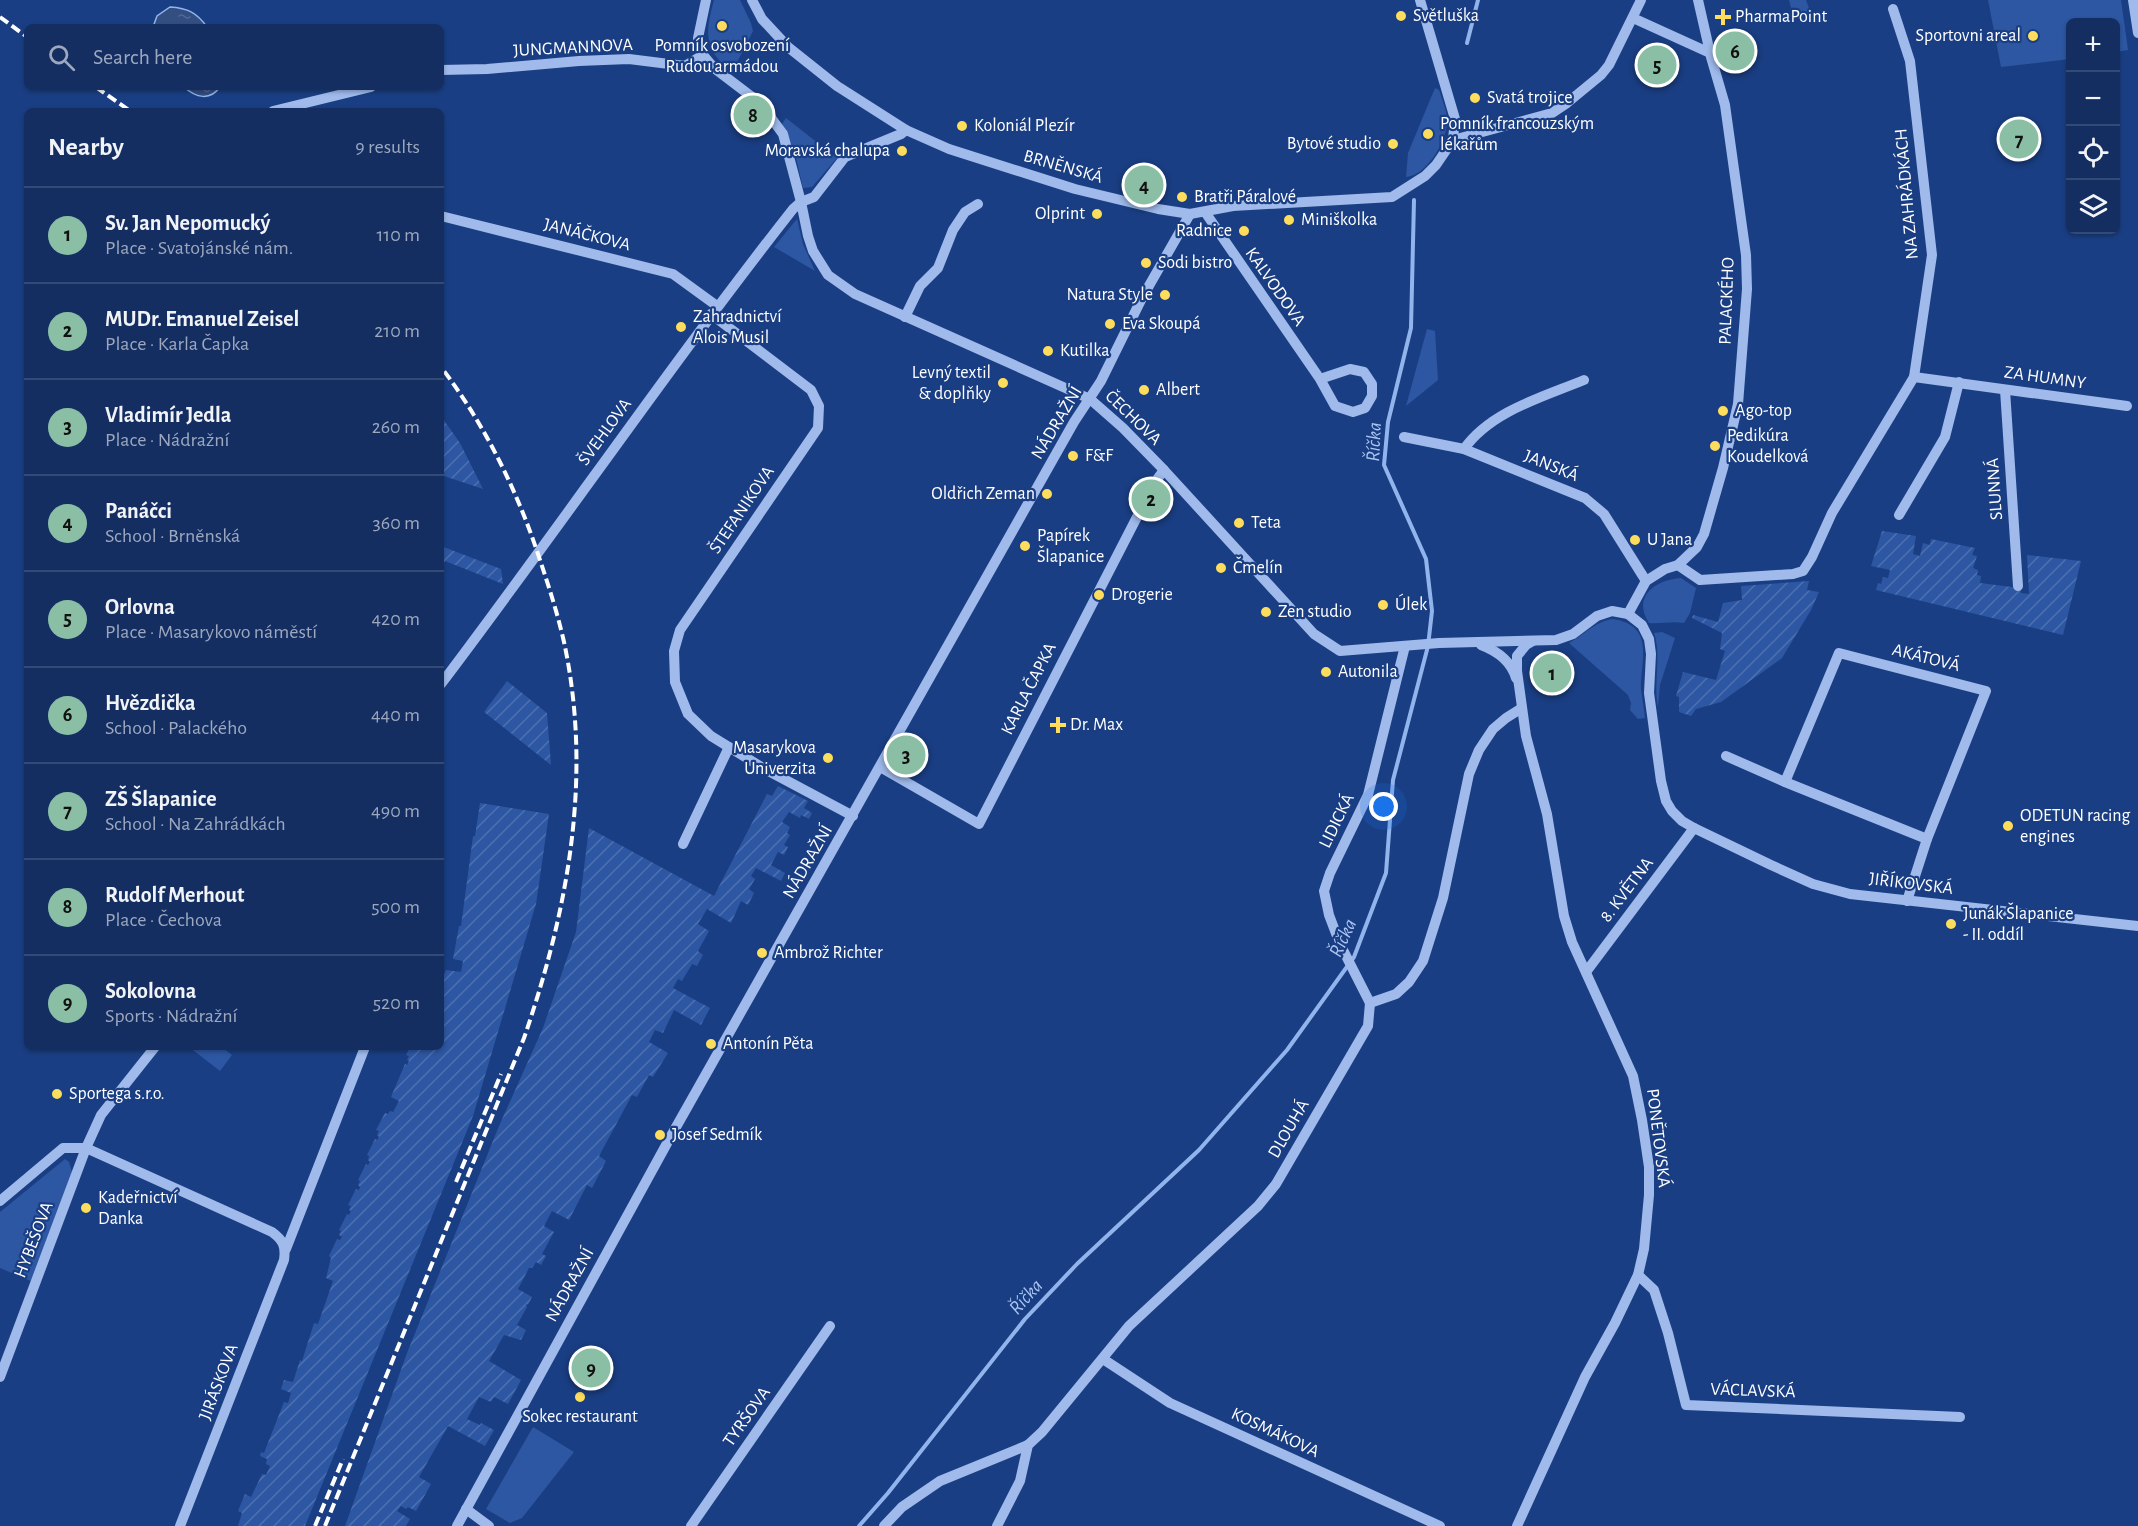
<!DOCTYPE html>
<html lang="en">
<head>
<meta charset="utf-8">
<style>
	:root { --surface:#142e62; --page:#1d3668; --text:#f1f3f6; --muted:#9da8be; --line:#334a77; --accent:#8abfa5 }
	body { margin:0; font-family:"Alegreya Sans",sans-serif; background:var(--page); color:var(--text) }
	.controls { position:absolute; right:18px; top:18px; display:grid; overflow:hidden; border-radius:9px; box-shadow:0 2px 4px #0004 }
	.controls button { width:54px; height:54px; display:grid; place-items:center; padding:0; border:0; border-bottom:2px solid var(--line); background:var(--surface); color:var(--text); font:30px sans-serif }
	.you { position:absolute; left:1384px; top:807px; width:21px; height:21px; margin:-15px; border:4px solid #fff; border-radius:50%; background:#1a73e8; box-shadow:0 0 0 9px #1a73e833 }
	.badge { display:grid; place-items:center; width:39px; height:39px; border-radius:50%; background:var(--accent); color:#111; font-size:20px; font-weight:700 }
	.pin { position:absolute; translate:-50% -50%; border:3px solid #fff; box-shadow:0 2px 6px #0006 }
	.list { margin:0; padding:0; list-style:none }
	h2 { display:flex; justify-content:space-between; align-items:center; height:78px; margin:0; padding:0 24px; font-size:26px }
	h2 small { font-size:20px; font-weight:400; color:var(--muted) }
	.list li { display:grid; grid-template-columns:39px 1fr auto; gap:18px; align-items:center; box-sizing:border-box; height:96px; padding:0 24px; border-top:2px solid var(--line) }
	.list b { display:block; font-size:22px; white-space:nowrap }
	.list p { margin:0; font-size:20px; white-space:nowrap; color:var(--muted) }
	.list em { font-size:20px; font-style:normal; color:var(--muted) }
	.icon { flex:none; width:33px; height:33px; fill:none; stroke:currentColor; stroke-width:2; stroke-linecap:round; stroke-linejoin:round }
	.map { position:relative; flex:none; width:2138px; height:1526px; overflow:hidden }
	.search { position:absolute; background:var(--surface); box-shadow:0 2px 4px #0004; left:24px; top:24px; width:420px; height:66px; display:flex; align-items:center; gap:15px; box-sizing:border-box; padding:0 21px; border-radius:9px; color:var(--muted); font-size:22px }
	.panel { position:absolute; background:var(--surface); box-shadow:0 2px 4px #0004; left:24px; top:108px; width:420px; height:942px; border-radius:9px }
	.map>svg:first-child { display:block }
	.green { fill:#2d57a2 }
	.garden { fill:url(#garden-furrows) }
	.water { fill:url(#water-ripples); stroke:#92b4ed; stroke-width:1.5 }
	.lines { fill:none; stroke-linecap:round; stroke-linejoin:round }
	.stream { stroke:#92b4ed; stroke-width:4 }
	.minor { stroke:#9fbaeb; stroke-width:10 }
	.rail { stroke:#fff; stroke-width:4; stroke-dasharray:10 4.5; stroke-linecap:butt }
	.poi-dot { fill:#fddd5b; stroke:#1a3e83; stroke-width:2 }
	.labels { text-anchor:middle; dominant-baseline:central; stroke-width:4.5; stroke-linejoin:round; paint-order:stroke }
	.poi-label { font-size:18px; fill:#fff; stroke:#1a3e83; text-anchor:start }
	.street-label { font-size:18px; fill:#fff; stroke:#1a3e83 }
	.water-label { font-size:20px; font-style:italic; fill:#aac5f3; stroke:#1a3e83 }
</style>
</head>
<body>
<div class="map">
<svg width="2138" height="1526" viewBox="0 0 2138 1526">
	<defs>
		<pattern id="garden-furrows" width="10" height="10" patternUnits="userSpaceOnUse" patternTransform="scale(1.5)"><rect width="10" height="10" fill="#2d57a2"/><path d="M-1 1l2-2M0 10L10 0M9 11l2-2" fill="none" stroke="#4c70b0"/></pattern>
		<pattern id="water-ripples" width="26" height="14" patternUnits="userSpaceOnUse" patternTransform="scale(1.5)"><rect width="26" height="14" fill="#334e81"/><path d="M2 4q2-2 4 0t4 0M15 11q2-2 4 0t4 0" fill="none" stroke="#526994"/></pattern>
	</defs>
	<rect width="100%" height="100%" fill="#1a3e83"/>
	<g class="green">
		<path d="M714 0H740L751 23 753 31 732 72C703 49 705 33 714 0Z"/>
		<path d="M1789 0H1806L1811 14 1794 19Z"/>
		<path d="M1988 0H2121L2128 50 2116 52V22H2070V59L2001 67Z"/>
		<path d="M1435 88 1439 90C1442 100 1448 112 1447 123 1446 142 1427 175 1406 177L1408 153Z"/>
		<path d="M786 118 837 158 812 187 803 188 796 158 782 124Z"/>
		<path d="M797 219 803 244 815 271 774 247Z"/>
		<path d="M1427 329 1435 331 1438 380 1406 406Z"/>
		<path d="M1681 578 1696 588 1690 613 1684 623C1672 621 1661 624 1649 623 1632 596 1655 580 1681 578Z"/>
		<path d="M1613 619C1655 626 1641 659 1641 689 1642 699 1644 708 1645 718L1638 719 1630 710 1631 703 1628 695 1569 643C1584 635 1596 621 1613 619Z"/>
		<path d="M1662 632 1675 638 1660 685 1658 707C1653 682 1662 656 1654 633Z"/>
		<path d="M189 1047H222L232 1055 220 1071Z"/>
		<path d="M65 1159 69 1162 72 1172 33 1282 0 1268V1212Z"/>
		<path d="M533 1427 574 1452 522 1518 510 1523 486 1509Z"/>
	</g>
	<g class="garden">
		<path d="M441 416 460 443 483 489 441 475Z"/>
		<path d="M1882 531 1916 536 1913 554 1920 556 1923 543 1930 545 1931 539 1975 548 1972 555 1977 556 1973 568 1978 570 1977 575 1981 576 1980 583 2020 588 2021 593 2029 594 2027 555 2081 561 2063 635 1876 590 1878 583 1881 584 1883 577 1888 578 1890 570 1871 566Z"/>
		<path d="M441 546 501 569 503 584 445 561 441 569Z"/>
		<path d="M1809 581 1807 590 1819 592 1811 610 1782 658 1721 702 1696 709 1691 716 1679 712V697L1676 696 1683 672 1716 680 1725 651 1720 649 1722 633 1692 618 1693 615 1718 622 1723 603 1742 600 1741 586Z"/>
		<path d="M507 681 547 713 551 765 484 712Z"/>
		<path d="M778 786 808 801 804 808 812 813 809 819 801 815 800 818 789 812 782 822 790 827 787 833 790 835 784 845 788 847 784 855 778 852 771 865 785 873 781 881 756 868 751 876 755 879 749 889 754 893 748 905 741 901 731 923 707 909 698 924 709 931 698 951 703 955 697 966 692 964 682 981 678 979 673 988 710 1008 701 1025 674 1010 663 1033 655 1030 649 1042 668 1053 653 1077 649 1075 637 1097 632 1095 599 1156 606 1161 592 1188 587 1185 569 1220 552 1211 544 1226 554 1232 542 1254 546 1256 541 1265 536 1262 532 1268H529L518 1289 532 1297 528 1305 526 1304 527 1307 517 1325 526 1330 521 1340 504 1335 489 1361 521 1380 508 1404 494 1397 491 1402 479 1397 467 1419 480 1425 481 1423 494 1430 485 1446 448 1426 419 1477 431 1484 416 1511 408 1507 406 1509 401 1506 397 1511 410 1519 406 1526H345L407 1353 499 1126 543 1028 576 932 589 828 714 896 767 794 772 796Z"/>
		<path d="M480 803 549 814 536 904 473 1116 305 1526H238L242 1513 238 1511 245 1494 251 1497 262 1474 266 1475 270 1466 266 1464 267 1459 260 1456 261 1452 264 1453 284 1402 288 1403 291 1393 281 1389 284 1380 293 1382 300 1360 302 1361 314 1323 318 1324 333 1281 326 1278 331 1258 329 1256 337 1239 340 1240 342 1237 339 1235 341 1231 339 1230 347 1214 349 1215 351 1211 349 1210 351 1206 348 1205 356 1189 359 1190 360 1187 358 1185 360 1181 358 1180 366 1164 368 1165 370 1162 368 1160 369 1156 367 1155 375 1139 377 1140 379 1137 377 1135 379 1131 376 1130 385 1113 388 1114 390 1111 393 1112 399 1101 391 1097 405 1064 407 1065 409 1061 407 1060 409 1056 406 1055 410 1047H441V981L446 970 461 972 463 961 453 959 459 926H461L473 836H475Z"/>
	</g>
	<g class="water">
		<path d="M170 7C188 8 197 13 207 27H153L157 16Z"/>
		<path d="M184 87H220C210 101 196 98 184 87Z"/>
	</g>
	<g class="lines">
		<g class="stream">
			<path d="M1467 43 1478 0"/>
			<path d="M859 1526 888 1493 1025 1319 1077 1264 1199 1150 1287 1050 1354 957 1386 873 1393 780 1428 646 1432 611 1426 559 1384 465 1388 422 1411 328 1414 200"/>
		</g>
		<g class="minor">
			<path d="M706 0 698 38 703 55 714 68 760 103 783 134 801 202 808 236 813 251 828 275 855 294 1090 399 1123 428 1164 470 1314 634 1340 651 1439 643 1556 640 1573 634 1597 616 1612 611 1628 614 1646 581 1665 569 1678 565 1697 547 1704 534 1723 468 1738 404 1747 289 1746 255 1725 105 1711 57 1698 0"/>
			<path d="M752 0 762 19 788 47 837 86 906 130 949 149 1075 189 1158 209 1190 214 1233 206 1392 197 1425 176 1436 165 1453 140 1552 113 1567 103 1601 75 1609 65 1641 0"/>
			<path d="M1420 0 1455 119 1453 140"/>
			<path d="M2133 0 2138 33"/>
			<path d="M1633 18 1710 53"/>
			<path d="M441 70 487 69 579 61 629 59 685 66 703 55"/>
			<path d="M273 111 371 87"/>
			<path d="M1205 212 1320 379 1335 406 1353 412 1365 408 1372 396V384L1364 372 1350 369 1320 379"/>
			<path d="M441 216 673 274 717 306"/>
			<path d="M711 314 811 390 819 406 818 428 680 630 674 651 675 682 688 714 711 736 763 768 853 816"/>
			<path d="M905 317 920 286 938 268 953 230 965 212 978 204"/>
			<path d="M1914 377 2127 406"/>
			<path d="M2005 390 2018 586"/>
			<path d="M1404 437 1464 449 1585 498 1604 514 1646 581"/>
			<path d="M1464 449C1491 411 1543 397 1584 380"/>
			<path d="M1899 515 1945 437 1959 382"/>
			<path d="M1678 565 1700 580 1793 574 1803 571 1812 557 1832 513 1914 377 1932 255 1910 61 1893 9"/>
			<path d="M1628 614 1642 625 1649 639 1651 654 1649 693 1661 781 1666 801 1672 811 1682 821 1694 828 1771 865 1813 884 1850 894 2138 926"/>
			<path d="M1481 645C1497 651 1511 661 1516 678"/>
			<path d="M441 684C560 527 671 364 793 209L801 202 814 197 845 157 901 134 906 130"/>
			<path d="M1726 756 1785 782 1927 839"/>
			<path d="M880 767 979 824 1155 482 1164 470"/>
			<path d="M1785 782 1839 653 1986 691 1927 839 1907 901"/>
			<path d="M683 844 729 747"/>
			<path d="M1586 972 1694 828"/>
			<path d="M1370 1003 1340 944 1329 915 1324 891 1330 873 1368 795 1405 646"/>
			<path d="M1370 1003 1396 994 1409 982 1423 961 1443 898 1469 774 1479 750 1493 729 1506 718 1522 708"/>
			<path d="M0 1201 63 1148H86L272 1232C283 1240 286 1246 284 1260L180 1526"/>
			<path d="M286 1249 365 1047"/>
			<path d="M1638 1275 1654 1290 1668 1333 1686 1405 1960 1417"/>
			<path d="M1103 1359 1170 1403 1440 1526"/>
			<path d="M0 1377 86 1148 101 1115 155 1047"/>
			<path d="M466 1509 489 1526"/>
			<path d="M457 1526 671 1136 1074 422 1101 381 1142 298 1190 214"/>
			<path d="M691 1526 830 1326"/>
			<path d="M884 1526 902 1507 940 1481 1028 1445"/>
			<path d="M997 1526 1020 1481 1028 1445 1042 1432 1129 1326 1258 1206 1276 1184 1368 1026 1370 1003"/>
			<path d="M1517 1526 1585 1377 1615 1323 1638 1275 1644 1249 1649 1195V1167L1642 1120 1633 1076 1572 942 1564 916 1547 814 1526 736 1517 671V656L1526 645 1533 641"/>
		</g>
		<g class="rail">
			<path d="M0 17 27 37"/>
			<path d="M96 87 130 111"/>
			<path d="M456 1182 501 1074"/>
			<path d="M315 1526 343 1459"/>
			<path d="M325 1526 524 1038C568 910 593 777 564 642 557 611 547 581 537 551 515 486 483 422 441 367"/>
		</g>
	</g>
	<g class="poi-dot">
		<circle cx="1401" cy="16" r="6"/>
		<path d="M1720 8h6v6h6v6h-6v6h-6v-6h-6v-6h6z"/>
		<circle cx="722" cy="26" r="6"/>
		<circle cx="2033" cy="36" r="6"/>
		<circle cx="1475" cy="98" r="6"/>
		<circle cx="962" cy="126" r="6"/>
		<circle cx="1428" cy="134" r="6"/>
		<circle cx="1393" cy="144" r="6"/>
		<circle cx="902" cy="151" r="6"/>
		<circle cx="1182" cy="197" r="6"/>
		<circle cx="1097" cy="214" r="6"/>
		<circle cx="1289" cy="220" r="6"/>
		<circle cx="1244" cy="231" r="6"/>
		<circle cx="1146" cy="263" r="6"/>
		<circle cx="1165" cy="295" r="6"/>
		<circle cx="1110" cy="324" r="6"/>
		<circle cx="681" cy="327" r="6"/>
		<circle cx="1048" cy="351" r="6"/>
		<circle cx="1003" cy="383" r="6"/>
		<circle cx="1144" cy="390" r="6"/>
		<circle cx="1723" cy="411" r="6"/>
		<circle cx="1715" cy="446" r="6"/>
		<circle cx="1073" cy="456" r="6"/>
		<circle cx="1047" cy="494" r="6"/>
		<circle cx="1239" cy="523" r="6"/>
		<circle cx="1635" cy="540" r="6"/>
		<circle cx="1025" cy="546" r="6"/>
		<circle cx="1221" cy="568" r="6"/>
		<circle cx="1099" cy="595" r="6"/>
		<circle cx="1383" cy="605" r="6"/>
		<circle cx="1266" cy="612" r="6"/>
		<circle cx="1326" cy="672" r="6"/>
		<path d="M1055 716h6v6h6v6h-6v6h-6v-6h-6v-6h6z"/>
		<circle cx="828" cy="758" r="6"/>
		<circle cx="2008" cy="826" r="6"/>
		<circle cx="1951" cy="924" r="6"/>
		<circle cx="762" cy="953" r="6"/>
		<circle cx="711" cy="1044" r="6"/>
		<circle cx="57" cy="1094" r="6"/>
		<circle cx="660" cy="1135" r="6"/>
		<circle cx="86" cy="1208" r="6"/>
		<circle cx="580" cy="1397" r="6"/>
	</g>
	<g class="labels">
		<g class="poi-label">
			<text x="1413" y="16">Světluška</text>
			<text x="1735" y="17">PharmaPoint</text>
			<text x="2021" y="36" text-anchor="end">Sportovni areal</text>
			<text x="722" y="46" text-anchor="middle">Pomník osvobození<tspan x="722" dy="21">Rudou armádou</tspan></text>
			<text x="1487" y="98">Svatá trojice</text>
			<text x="1440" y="124">Pomník francouzským<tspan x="1440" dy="21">lékařům</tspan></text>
			<text x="974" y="126">Koloniál Plezír</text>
			<text x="1381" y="144" text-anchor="end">Bytové studio</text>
			<text x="890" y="151" text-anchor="end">Moravská chalupa</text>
			<text x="1194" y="197">Bratři Páralové</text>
			<text x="1085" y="214" text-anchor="end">Olprint</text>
			<text x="1301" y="220">Miniškolka</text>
			<text x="1232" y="231" text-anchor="end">Radnice</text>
			<text x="1158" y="263">Sodi bistro</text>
			<text x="1153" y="295" text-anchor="end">Natura Style</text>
			<text x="693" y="317">Zahradnictví<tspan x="693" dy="21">Alois Musil</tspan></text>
			<text x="1122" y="324">Eva Skoupá</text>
			<text x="1060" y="351">Kutilka</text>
			<text x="991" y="373" text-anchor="end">Levný textil<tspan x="991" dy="21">&amp; doplňky</tspan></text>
			<text x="1156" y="390">Albert</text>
			<text x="1735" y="411">Ago-top</text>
			<text x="1727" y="436">Pedikúra<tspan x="1727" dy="21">Koudelková</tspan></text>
			<text x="1085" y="456">F&amp;F</text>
			<text x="1035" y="494" text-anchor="end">Oldřich Zeman</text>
			<text x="1251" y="523">Teta</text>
			<text x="1037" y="536">Papírek<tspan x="1037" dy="21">Šlapanice</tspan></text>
			<text x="1647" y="540">U Jana</text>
			<text x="1233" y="568">Čmelín</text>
			<text x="1111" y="595">Drogerie</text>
			<text x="1395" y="605">Úlek</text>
			<text x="1278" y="612">Zen studio</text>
			<text x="1338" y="672">Autonila</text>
			<text x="1070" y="725">Dr. Max</text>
			<text x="816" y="748" text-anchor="end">Masarykova<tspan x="816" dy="21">Univerzita</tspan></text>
			<text x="2020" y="816">ODETUN racing<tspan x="2020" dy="21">engines</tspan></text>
			<text x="1963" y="914">Junák Šlapanice<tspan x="1963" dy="21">- II. oddíl</tspan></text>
			<text x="774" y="953">Ambrož Richter</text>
			<text x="723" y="1044">Antonín Pěta</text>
			<text x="69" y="1094">Sportega s.r.o.</text>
			<text x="672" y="1135">Josef Sedmík</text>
			<text x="98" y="1198">Kadeřnictví<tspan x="98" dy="21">Danka</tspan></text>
			<text x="580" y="1417" text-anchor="middle">Sokec restaurant</text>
		</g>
		<g class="street-label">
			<text transform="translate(573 48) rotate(-3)">JUNGMANNOVA</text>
			<text transform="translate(1063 167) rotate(16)">BRNĚNSKÁ</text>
			<text transform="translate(1907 194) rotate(-95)">NA ZAHRÁDKÁCH</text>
			<text transform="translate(587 235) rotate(14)">JANÁČKOVA</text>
			<text transform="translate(1275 287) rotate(55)">KALVODOVA</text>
			<text transform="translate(1727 301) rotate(-88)">PALACKÉHO</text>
			<text transform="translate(2045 378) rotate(8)">ZA HUMNY</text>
			<text transform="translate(1133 418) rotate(44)">ČECHOVA</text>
			<text transform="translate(1057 423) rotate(-59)">NÁDRAŽNÍ</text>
			<text transform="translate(605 432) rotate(-54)">ŠVEHLOVA</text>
			<text transform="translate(1551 466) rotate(22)">JANSKÁ</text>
			<text transform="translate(1995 489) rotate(-94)">SLUNNÁ</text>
			<text transform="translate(742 510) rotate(-56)">ŠTEFANIKOVA</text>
			<text transform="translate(1926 658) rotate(14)">AKÁTOVÁ</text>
			<text transform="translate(1029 689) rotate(-63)">KARLA ČAPKA</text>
			<text transform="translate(1337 821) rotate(-64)">LIDICKÁ</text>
			<text transform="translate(808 862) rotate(-60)">NÁDRAŽNÍ</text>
			<text transform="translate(1911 884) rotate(7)">JIŘÍKOVSKÁ</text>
			<text transform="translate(1627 890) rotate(-53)">8. KVĚTNA</text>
			<text transform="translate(1289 1129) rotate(-60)">DLOUHÁ</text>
			<text transform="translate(1658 1138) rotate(83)">PONĚTOVSKÁ</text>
			<text transform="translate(34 1240) rotate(-69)">HYBEŠOVA</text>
			<text transform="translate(570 1285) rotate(-61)">NÁDRAŽNÍ</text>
			<text transform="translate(219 1382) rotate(-69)">JIRÁSKOVA</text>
			<text transform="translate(1753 1391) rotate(2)">VÁCLAVSKÁ</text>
			<text transform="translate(747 1417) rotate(-55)">TYRŠOVA</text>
			<text transform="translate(1275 1433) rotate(25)">KOSMÁKOVA</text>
		</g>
		<g class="water-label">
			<text transform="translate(1374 442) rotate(-87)">Říčka</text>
			<text transform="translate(1343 938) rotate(-65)">Říčka</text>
			<text transform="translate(1026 1297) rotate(-48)">Říčka</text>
		</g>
	</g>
</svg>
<div class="controls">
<button>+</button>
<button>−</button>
<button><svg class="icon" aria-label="locate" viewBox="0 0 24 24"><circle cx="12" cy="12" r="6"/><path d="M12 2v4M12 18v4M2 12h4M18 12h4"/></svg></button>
<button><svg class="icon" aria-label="layers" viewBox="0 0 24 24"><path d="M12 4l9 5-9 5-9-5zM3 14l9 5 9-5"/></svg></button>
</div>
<div class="you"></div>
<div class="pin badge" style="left:1552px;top:673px">1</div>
<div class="pin badge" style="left:1151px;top:499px">2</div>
<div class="pin badge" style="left:906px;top:755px">3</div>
<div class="pin badge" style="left:1144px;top:185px">4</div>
<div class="pin badge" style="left:1657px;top:65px">5</div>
<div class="pin badge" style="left:1735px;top:51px">6</div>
<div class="pin badge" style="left:2019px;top:139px">7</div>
<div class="pin badge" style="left:753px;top:115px">8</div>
<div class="pin badge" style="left:591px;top:1368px">9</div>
<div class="search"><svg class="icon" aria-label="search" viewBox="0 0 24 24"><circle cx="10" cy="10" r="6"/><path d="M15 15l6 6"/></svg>Search here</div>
<section class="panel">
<h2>Nearby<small>9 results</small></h2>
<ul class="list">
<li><span class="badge">1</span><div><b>Sv. Jan Nepomucký</b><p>Place · Svatojánské nám.</p></div><em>110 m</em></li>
<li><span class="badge">2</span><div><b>MUDr. Emanuel Zeisel</b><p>Place · Karla Čapka</p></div><em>210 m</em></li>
<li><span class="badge">3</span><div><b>Vladimír Jedla</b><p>Place · Nádražní</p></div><em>260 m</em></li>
<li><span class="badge">4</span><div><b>Panáčci</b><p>School · Brněnská</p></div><em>360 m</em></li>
<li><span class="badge">5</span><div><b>Orlovna</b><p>Place · Masarykovo náměstí</p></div><em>420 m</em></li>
<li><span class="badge">6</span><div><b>Hvězdička</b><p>School · Palackého</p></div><em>440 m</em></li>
<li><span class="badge">7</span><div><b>ZŠ Šlapanice</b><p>School · Na Zahrádkách</p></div><em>490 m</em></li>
<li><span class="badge">8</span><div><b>Rudolf Merhout</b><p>Place · Čechova</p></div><em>500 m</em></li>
<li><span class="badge">9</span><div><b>Sokolovna</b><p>Sports · Nádražní</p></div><em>520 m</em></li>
</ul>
</section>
</div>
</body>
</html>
